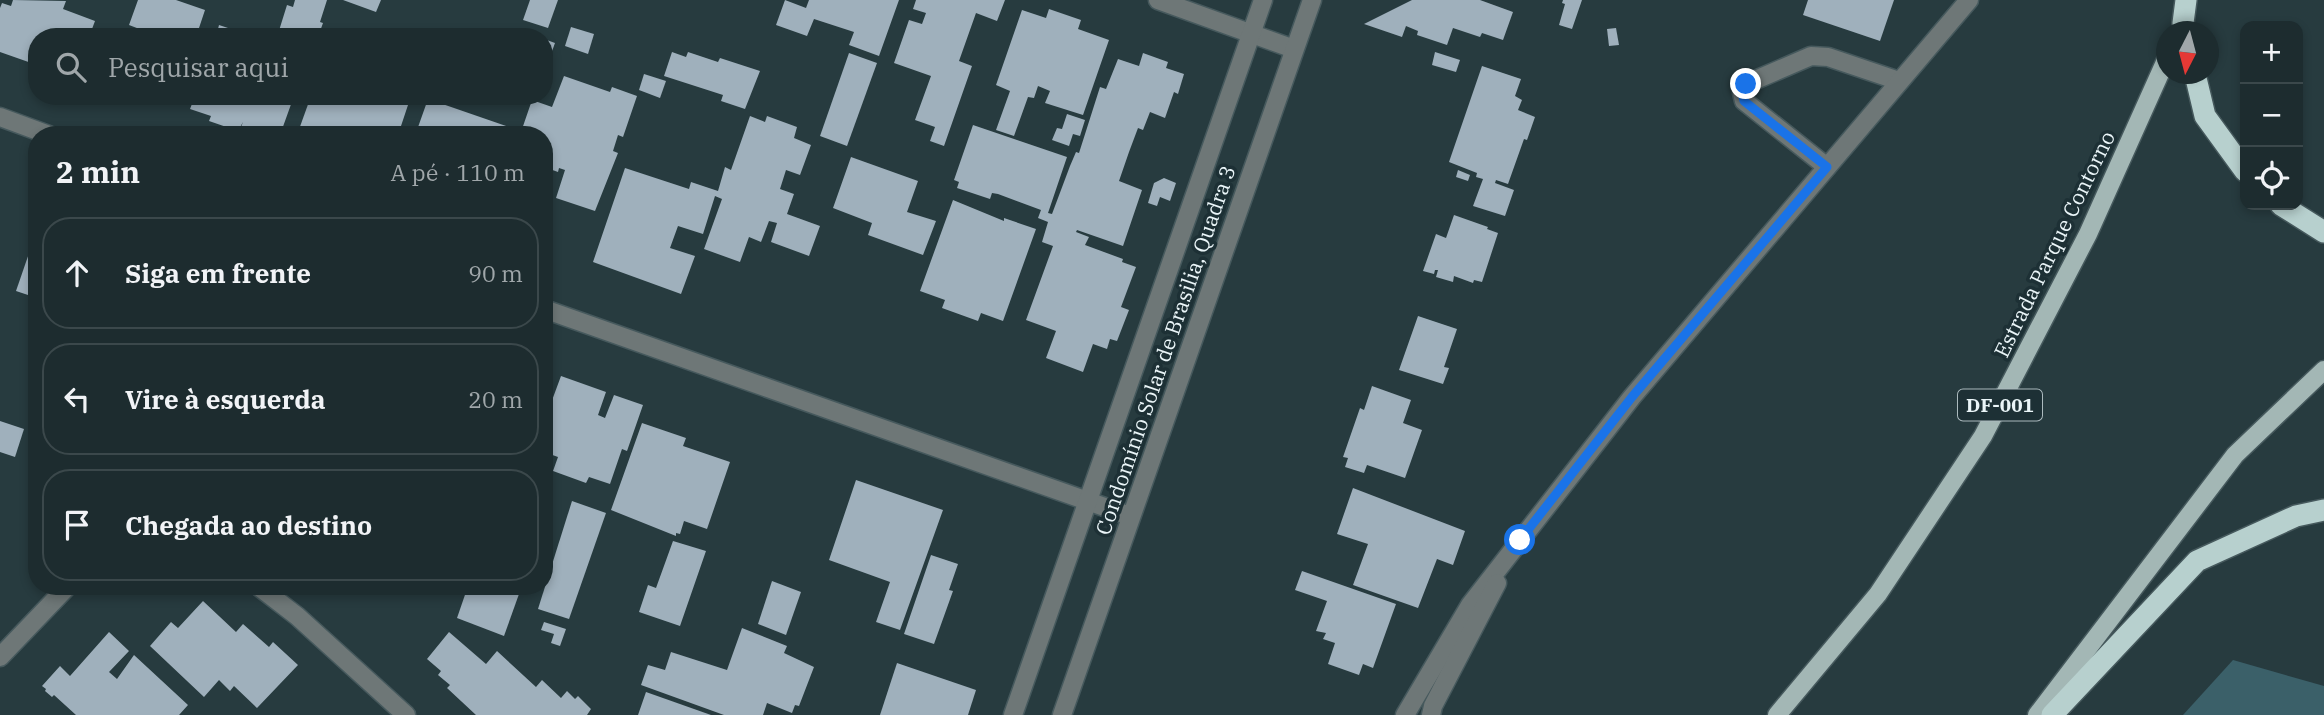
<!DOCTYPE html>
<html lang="pt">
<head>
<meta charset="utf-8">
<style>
	:root { --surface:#1d2c2f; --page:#2a383b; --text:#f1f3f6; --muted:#a0a7aa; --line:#3b484b }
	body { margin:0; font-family:"IBM Plex Serif",serif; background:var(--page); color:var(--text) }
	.controls { position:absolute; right:21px; top:21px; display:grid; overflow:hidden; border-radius:14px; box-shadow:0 4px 10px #0003 }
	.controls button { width:63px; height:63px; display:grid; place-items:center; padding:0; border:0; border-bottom:2px solid var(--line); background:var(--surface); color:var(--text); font:35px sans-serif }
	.compass { position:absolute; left:2156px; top:21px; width:63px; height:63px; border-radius:50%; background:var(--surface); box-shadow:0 4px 10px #0003; rotate:186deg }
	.stop { position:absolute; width:21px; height:21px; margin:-16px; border:5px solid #1a73e8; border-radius:50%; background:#fff }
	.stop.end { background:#1a73e8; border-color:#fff; box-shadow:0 2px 7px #0008 }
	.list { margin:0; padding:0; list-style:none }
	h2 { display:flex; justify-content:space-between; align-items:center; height:91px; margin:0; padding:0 28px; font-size:30px }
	h2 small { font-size:23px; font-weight:400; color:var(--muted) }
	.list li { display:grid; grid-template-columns:46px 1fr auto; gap:21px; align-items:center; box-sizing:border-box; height:112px; margin:0 14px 14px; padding:0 14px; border:2px solid var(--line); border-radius:28px }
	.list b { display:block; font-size:26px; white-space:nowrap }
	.list em { font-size:23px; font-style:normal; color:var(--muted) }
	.icon { flex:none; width:38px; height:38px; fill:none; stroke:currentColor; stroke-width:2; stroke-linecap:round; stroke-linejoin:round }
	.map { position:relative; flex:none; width:2324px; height:715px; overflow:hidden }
	.search { position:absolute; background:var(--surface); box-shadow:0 4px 10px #0003; left:28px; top:28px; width:525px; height:77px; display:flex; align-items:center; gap:18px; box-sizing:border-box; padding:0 24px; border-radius:28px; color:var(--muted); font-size:26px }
	.panel { position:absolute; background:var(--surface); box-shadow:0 4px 10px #0003; left:28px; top:126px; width:525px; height:469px; border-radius:28px }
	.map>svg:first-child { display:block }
	.green { fill:#3b6069 }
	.building { fill:#9fb0bc }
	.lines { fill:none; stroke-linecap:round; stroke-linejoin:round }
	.minor-casing { stroke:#46595d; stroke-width:21 }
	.major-casing { stroke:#46595d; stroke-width:21 }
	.highway-casing { stroke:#46595d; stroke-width:24 }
	.minor { stroke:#6e7777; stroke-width:18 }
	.major { stroke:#a3b7b5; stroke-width:18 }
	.highway { stroke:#b7d0ce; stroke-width:21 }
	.route { stroke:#1a73e8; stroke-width:9 }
	.labels { text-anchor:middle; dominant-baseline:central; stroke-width:7; stroke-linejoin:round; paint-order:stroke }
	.shield { fill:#1d3035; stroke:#acbabe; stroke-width:2 }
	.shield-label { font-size:19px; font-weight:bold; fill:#eaf5f8 }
	.street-label { font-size:21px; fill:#eaf5f8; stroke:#1d3035 }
</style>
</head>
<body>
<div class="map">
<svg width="2324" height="715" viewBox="0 0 2324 715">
	<rect width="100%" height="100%" fill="#273b3f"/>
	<path class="green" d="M2233 660 2324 686V715H2183Z"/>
	<g class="building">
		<path d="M13 0 66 1 63 9 95 21 89 37H37V65L0 52V8L2 3 11 6Z"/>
		<path d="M138 0H176L205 10 196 37H139L142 30 129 25Z"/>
		<path d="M295 0H327L320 22 323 23 318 37H277L287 5 293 7Z"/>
		<path d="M343 0H381L376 12Z"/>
		<path d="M530 0H558L548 28 523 20Z"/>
		<path d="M785 0 806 8 809 0H899L879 56 849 45 854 32 814 19 807 36 776 25Z"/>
		<path d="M916 0H1005L997 21 976 13 959 61 972 66 944 146 930 141 935 127 915 120 931 76 894 63 909 20 922 24 926 13 913 9Z"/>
		<path d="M1412 0H1480L1513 12 1503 40 1482 33 1480 37 1453 28 1447 45 1417 35 1418 31 1406 26 1402 37 1364 24Z"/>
		<path d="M1563 0H1582L1572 29 1559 25 1565 4 1562 3Z"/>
		<path d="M1808 0H1894L1880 41 1803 15Z"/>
		<path d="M1049 9 1081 20 1078 29 1109 40 1083 115 1045 103 1050 91 1038 86 1034 98 1028 97 1014 136 996 130 1010 91 996 85 1022 10 1046 18Z"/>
		<path d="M219 25 252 36V37H216Z"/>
		<path d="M571 27 594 34 588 54 565 46Z"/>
		<path d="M1616 28 1619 45 1609 46 1607 29Z"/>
		<path d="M544 39 555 43 551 54 544 51Z"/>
		<path d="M672 52 686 57 688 52 718 62 720 58 760 71 745 109 721 101 723 95 664 76Z"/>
		<path d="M1435 52 1460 60 1456 72 1432 65Z"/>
		<path d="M849 53 877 63 847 146 820 136Z"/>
		<path d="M1143 53 1168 62 1166 68 1184 74 1178 94 1174 92 1165 118 1150 112 1143 130 1138 128 1129 152 1119 181 1142 190 1123 246 1077 230 1076 232 1089 237 1085 245 1123 259 1122 262 1136 267 1121 307 1129 310 1117 341 1110 339 1107 349 1093 344 1083 372 1046 358 1056 331 1026 320 1053 246 1042 242 1048 222 1038 218 1041 210 998 194 992 193 990 199 957 188 959 182 954 180 973 125 1017 140 1067 157 1048 213 1052 214 1070 166 1076 152 1079 153 1100 87 1106 89 1118 59 1139 66Z"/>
		<path d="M1482 66 1521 79 1515 96 1522 100 1518 110 1535 117 1527 140 1524 139 1508 184 1496 180 1495 183 1514 190 1505 216 1473 206 1483 179 1476 177 1477 173 1449 162Z"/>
		<path d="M644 74 666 81 660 98 639 90Z"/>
		<path d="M564 76 610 92 612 87 637 96 623 137 618 135 613 151 618 153 595 211 556 198 565 170 559 168 558 172 544 167V135H520L532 100 552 107Z"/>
		<path d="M195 96H294L280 135H238L243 122 238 131 209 121 211 116 190 109Z"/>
		<path d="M311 96H411L398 135H297Z"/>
		<path d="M428 99 509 127 508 132 516 135H417L419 131 417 130Z"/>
		<path d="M1067 114 1085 120 1080 136 1073 134 1069 146 1052 140 1057 128 1062 129Z"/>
		<path d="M750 116 765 122 767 116 797 127 794 138 811 145 800 175 786 170 780 189 794 194 787 214 820 226 809 256 771 242 777 223 769 221 761 242 749 237 740 262 704 249 722 199 715 196 703 234 678 226 670 248 695 256 681 294 593 262 625 168 689 189 691 182 718 191 725 167 731 170Z"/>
		<path d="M851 157 918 181 907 212 936 221 923 255 868 235 872 223 833 208Z"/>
		<path d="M1458 170 1470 175 1468 181 1456 177Z"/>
		<path d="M1164 178 1176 183 1170 201 1160 197 1157 206 1148 203 1154 183Z"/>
		<path d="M953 200 1004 221V218L1036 229 1003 321 981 313 978 321 942 308 945 300 920 291Z"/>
		<path d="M1454 215 1488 227 1487 229 1498 233 1482 282 1474 280 1473 283 1454 276 1453 282 1436 277 1438 270H1435L1434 274 1423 271 1436 234 1446 238Z"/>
		<path d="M36 233H37V298L16 291Z"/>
		<path d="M1418 316 1457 329 1444 367 1449 368 1443 384 1399 370Z"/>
		<path d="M561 376 606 392 598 415 605 418 614 395 643 405 627 451 622 449 610 484 589 477 586 483 553 471 558 457 544 452V422Z"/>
		<path d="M1372 386 1411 400 1403 423 1422 430 1405 478 1367 465 1364 473 1345 467 1348 458 1343 457 1360 408 1364 410Z"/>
		<path d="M0 421 24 429 15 457 0 452Z"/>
		<path d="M642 423 686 438 683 446 730 462 707 529 684 521 680 534 676 533V536L611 510Z"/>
		<path d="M856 480 943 510 900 630 876 622 890 582 829 560Z"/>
		<path d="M1353 488 1465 531 1453 565 1437 559 1418 608 1353 585 1368 544 1337 534Z"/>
		<path d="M572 501 606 513 569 619 538 609Z"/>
		<path d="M673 541 706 551 680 626 639 612 648 585 656 588Z"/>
		<path d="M931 555 958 564 949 590 953 591 934 644 904 634Z"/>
		<path d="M1302 571 1396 604 1373 668 1363 664 1359 675 1328 664 1335 643 1323 639 1326 633 1316 631 1327 601 1295 590Z"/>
		<path d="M772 581 801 592 786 635 758 624Z"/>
		<path d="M468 586H498L519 594 504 636 457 618Z"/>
		<path d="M203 601 236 632 243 624 269 647 273 642 298 665 257 708 234 686 230 691 219 680 204 697 150 646 171 622 178 628Z"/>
		<path d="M544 622 566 629 560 646 551 643 554 634 541 630Z"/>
		<path d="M742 628 787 646 784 653 814 667 799 706 795 705 792 713 767 703 763 715H724L641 685 648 665 665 670 671 652 727 670Z"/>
		<path d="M109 632 129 651 109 672 117 679 134 655 188 705 179 715H76L54 695 52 697 45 691 46 689 42 686 60 666 70 676Z"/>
		<path d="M449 632 486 664 497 651 536 687 542 680 561 698 567 691 575 699 578 696 591 709 587 715H476L447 688 450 685 438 675 441 671 427 659Z"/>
		<path d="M897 663 976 690 968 715H880Z"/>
		<path d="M646 692 711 715H638Z"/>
	</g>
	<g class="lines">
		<g class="minor-casing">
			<g id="minor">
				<path d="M1158 0 1294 49"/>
				<path d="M0 117 49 135"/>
				<path d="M1827 167 1744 101 1742 93 1746 84 1811 56 1828 57 1899 81"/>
				<path d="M544 309 1130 516"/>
				<path d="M258 586 297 616 406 715"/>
				<path d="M0 657 68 586"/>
				<path d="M1013 715 1263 0"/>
				<path d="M1062 715 1312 0"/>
				<path d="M1405 715 1470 605 1632 397 1969 0"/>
				<path d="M1431 715 1433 706 1497 583"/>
			</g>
		</g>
		<g class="major-casing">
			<g id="major">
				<path d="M1777 715 1878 594 1983 436 2088 234 2166 60"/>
				<path d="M2037 715 2235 455 2324 370"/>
			</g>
		</g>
		<g class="highway-casing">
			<g id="highway">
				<path d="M2185 32 2183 23 2186 0"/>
				<path d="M2195 74 2205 116 2245 171"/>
				<path d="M2281 205 2324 232"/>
				<path d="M2052 715 2197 561 2296 516 2324 510"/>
			</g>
		</g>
		<use href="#minor" class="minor"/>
		<use href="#major" class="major"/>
		<use href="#highway" class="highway"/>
	</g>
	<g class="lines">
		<path class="route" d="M1520 540 1632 397 1827 167 1744 101 1742 93 1746 84"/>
	</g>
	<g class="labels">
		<rect class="shield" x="1958" y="389.5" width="84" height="31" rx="5"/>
		<g class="shield-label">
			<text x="2000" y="405">DF-001</text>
		</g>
		<g class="street-label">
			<text transform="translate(2054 244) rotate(-64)">Estrada Parque Contorno</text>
			<text transform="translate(1165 350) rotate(-71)">Condomínio Solar de Brasilia, Quadra 3</text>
		</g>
	</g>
</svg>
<div class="controls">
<button>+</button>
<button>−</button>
<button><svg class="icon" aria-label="locate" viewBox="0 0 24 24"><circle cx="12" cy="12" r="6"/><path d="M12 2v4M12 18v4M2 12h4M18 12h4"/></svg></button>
</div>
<svg class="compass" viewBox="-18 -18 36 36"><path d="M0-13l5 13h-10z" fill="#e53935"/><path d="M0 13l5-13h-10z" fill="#a0a7aa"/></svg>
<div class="stop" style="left:1520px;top:540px"></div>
<div class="stop end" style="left:1746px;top:84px"></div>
<div class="search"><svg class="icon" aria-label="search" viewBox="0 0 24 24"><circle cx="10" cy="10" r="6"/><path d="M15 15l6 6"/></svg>Pesquisar aqui</div>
<section class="panel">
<h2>2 min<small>A pé · 110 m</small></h2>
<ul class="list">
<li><svg class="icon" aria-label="ahead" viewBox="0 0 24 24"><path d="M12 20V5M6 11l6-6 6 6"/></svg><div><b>Siga em frente</b></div><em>90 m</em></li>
<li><svg class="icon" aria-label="left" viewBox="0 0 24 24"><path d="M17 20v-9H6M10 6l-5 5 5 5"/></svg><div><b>Vire à esquerda</b></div><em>20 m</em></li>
<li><svg class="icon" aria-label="arrive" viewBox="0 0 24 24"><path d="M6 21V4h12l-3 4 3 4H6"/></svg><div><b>Chegada ao destino</b></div></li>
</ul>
</section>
</div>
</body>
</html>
